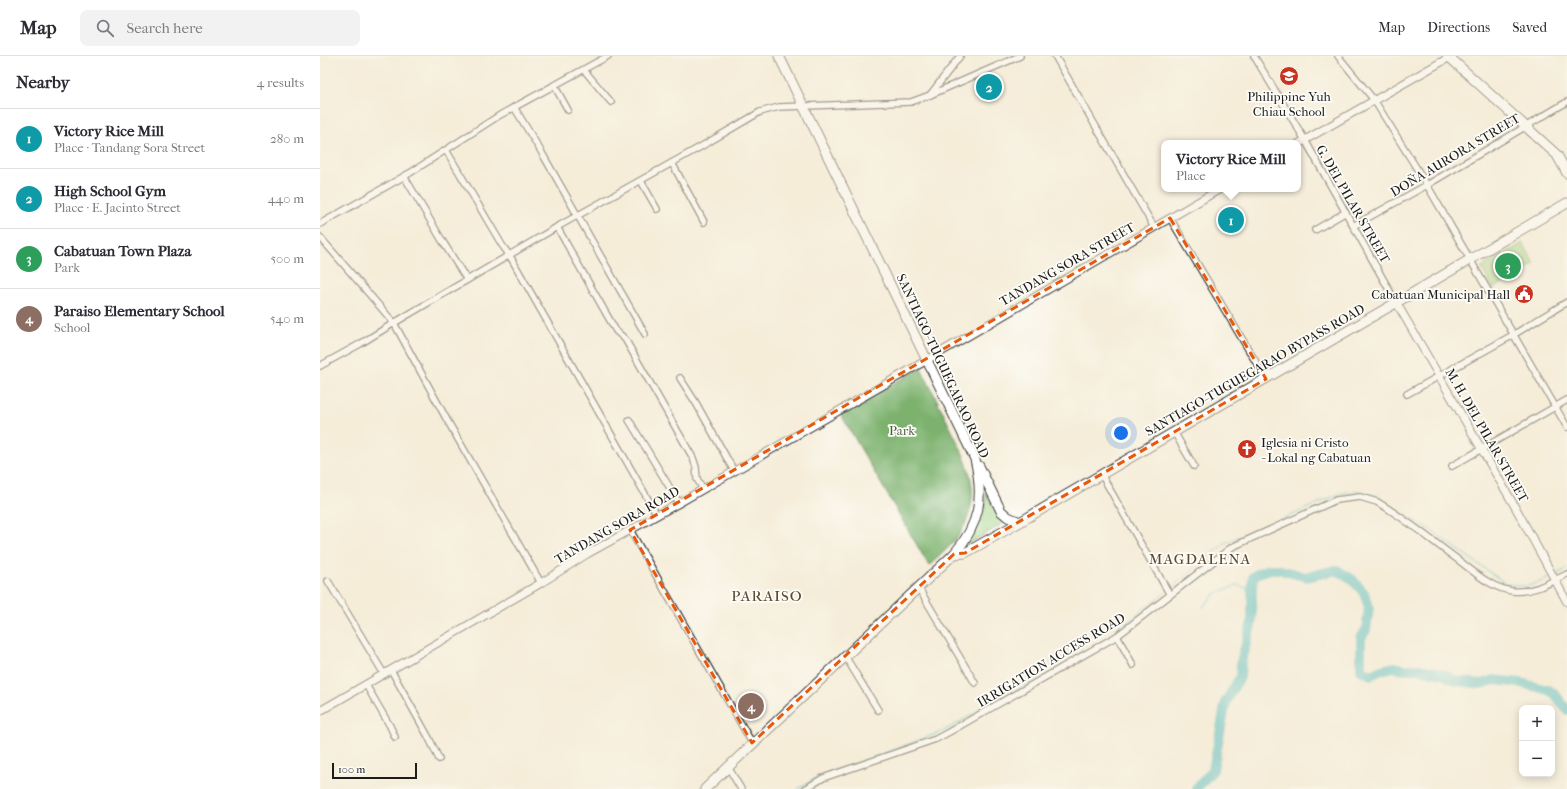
<!DOCTYPE html>
<html lang="en">
<head>
<meta charset="utf-8">
<style>
	:root { --surface:#fff; --page:#f2f2f3; --text:#2b2b33; --muted:#7c7c81; --line:#e1e1e2; --accent:#0b8043 }
	body { margin:0; font-family:"IM FELL French Canon",serif; background:var(--page); color:var(--text) }
	.controls { position:absolute; right:12px; bottom:12px; display:grid; overflow:hidden; border-radius:8px; box-shadow:0 2px 10px #0003 }
	.controls button { width:36px; height:36px; display:grid; place-items:center; padding:0; border:0; border-bottom:1px solid var(--line); background:var(--surface); color:var(--text); font:20px sans-serif }
	.scale { position:absolute; left:12px; bottom:10px; width:85px; box-sizing:border-box; padding-left:4px; border:2px solid #1c1c1c; border-top:0; font-size:11px; line-height:14px; white-space:nowrap; color:#1c1c1c; -webkit-text-stroke:3px #fdfcf7; paint-order:stroke }
	.you { position:absolute; left:801px; top:377px; width:14px; height:14px; margin:-10px; border:3px solid #fff; border-radius:50%; background:#1a73e8; box-shadow:0 0 0 6px #1a73e833 }
	.badge { display:grid; place-items:center; width:26px; height:26px; border-radius:50%; background:var(--accent); color:#fff; font-size:13px; font-weight:700 }
	.pin { position:absolute; translate:-50% -50%; border:2px solid #fff; box-shadow:0 1px 4px #0006 }
	.popup { position:absolute; left:841px; top:84px; width:140px; height:52px; box-sizing:border-box; display:grid; place-content:center; border-radius:8px; background:var(--surface); filter:drop-shadow(0 1px 3px #0005); font-size:13px; white-space:nowrap; color:var(--muted) }
	.popup b { font-size:15px; color:var(--text) }
	.popup::after { content:''; position:absolute; left:50%; top:100%; margin-left:-8px; border:8px solid transparent; border-top-color:var(--surface) }
	.list { margin:0; padding:0; list-style:none }
	h2 { display:flex; justify-content:space-between; align-items:center; height:52px; margin:0; padding:0 16px; font-size:17px }
	h2 small { font-size:13px; font-weight:400; color:var(--muted) }
	.list li { display:grid; grid-template-columns:26px 1fr auto; gap:12px; align-items:center; box-sizing:border-box; height:60px; padding:0 16px; border-top:1px solid var(--line) }
	.list b { display:block; font-size:15px; white-space:nowrap }
	.list p { margin:0; font-size:13px; white-space:nowrap; color:var(--muted) }
	.list em { font-size:13px; font-style:normal; color:var(--muted) }
	.icon { flex:none; width:22px; height:22px; fill:none; stroke:currentColor; stroke-width:2; stroke-linecap:round; stroke-linejoin:round }
	.map { position:relative; flex:none; width:1247px; height:733px; overflow:hidden }
	header { display:flex; align-items:center; gap:24px; box-sizing:border-box; height:56px; padding:0 20px; background:var(--surface); border-bottom:1px solid var(--line) }
	header strong { font-size:19px }
	nav { display:flex; gap:22px; margin-inline-start:auto; font-size:14px }
	.search { width:280px; height:36px; background:var(--page); display:flex; align-items:center; gap:10px; box-sizing:border-box; padding:0 14px; border-radius:8px; color:var(--muted); font-size:15px }
	main { display:flex }
	aside { flex:1; background:var(--surface) }
	.map>svg:first-child { display:block }
	.green { fill:#9cd080; stroke:#5c764e }
	.forest { fill:#7db26e; stroke:#4c6745 }
	.lines { fill:none; stroke-linecap:round; stroke-linejoin:round }
	.stream { stroke:#4bbbc1; stroke-width:1.5 }
	.river { stroke:#4bbbc1; stroke-width:10 }
	.minor-casing { stroke:#3d3b38; stroke-width:8 }
	.tertiary-casing { stroke:#3d3b38; stroke-width:9 }
	.trunk-casing { stroke:#3d3b38; stroke-width:11 }
	.minor { stroke:#fff; stroke-width:5.5 }
	.tertiary { stroke:#fff; stroke-width:7 }
	.trunk { stroke:#fff; stroke-width:9 }
	.marked { fill:none; stroke:#e8590c; stroke-width:3; stroke-dasharray:8 5; stroke-linejoin:round }
	.labels { text-anchor:middle; dominant-baseline:central; stroke-width:3.5; stroke-linejoin:round; paint-order:stroke }
	.poi-label { font-size:13px; fill:#1c1c1c; stroke:#fdfcf7 }
	.street-label { font-size:13px; fill:#1c1c1c; stroke:#fdfcf7 }
	.park-label { font-size:13px; fill:#495b3f; stroke:#fdfcf7 }
	.quarter-label { font-size:15px; letter-spacing:1px; fill:#5a4932; stroke:#fdfcf7 }
</style>
</head>
<body>
<header>
<strong>Map</strong>
<div class="search"><svg class="icon" aria-label="search" viewBox="0 0 24 24"><circle cx="10" cy="10" r="6"/><path d="M15 15l6 6"/></svg>Search here</div>
<nav><a>Map</a><a>Directions</a><a>Saved</a></nav>
</header>
<main>
<aside>
<h2>Nearby<small>4 results</small></h2>
<ul class="list">
<li><span class="badge" style="background:#0f9aa8">1</span><div><b>Victory Rice Mill</b><p>Place · Tandang Sora Street</p></div><em>280 m</em></li>
<li><span class="badge" style="background:#0f9aa8">2</span><div><b>High School Gym</b><p>Place · E. Jacinto Street</p></div><em>440 m</em></li>
<li><span class="badge" style="background:#2e9e5b">3</span><div><b>Cabatuan Town Plaza</b><p>Park</p></div><em>500 m</em></li>
<li><span class="badge" style="background:#8d6e63">4</span><div><b>Paraiso Elementary School</b><p>School</p></div><em>540 m</em></li>
</ul>
</aside>
<div class="map">
<svg width="1247" height="733" viewBox="0 0 1247 733">
	<rect width="100%" height="100%" fill="#fdfcf7"/>
	<filter id="ink" filterUnits="userSpaceOnUse"><feTurbulence type="fractalNoise" baseFrequency=".025" numOctaves="2"/><feDisplacementMap in="SourceGraphic" scale="8" xChannelSelector="R" yChannelSelector="G"/><feConvolveMatrix kernelMatrix="1 2 1 2 8 2 1 2 1" color-interpolation-filters="sRGB"/></filter>
	<filter id="wash" filterUnits="userSpaceOnUse"><feTurbulence type="fractalNoise" baseFrequency=".012" numOctaves="4" result="noise"/><feDisplacementMap in="SourceGraphic" scale="16" xChannelSelector="R" yChannelSelector="G"/><feGaussianBlur stdDeviation="0.9" result="paint"/><feColorMatrix in="noise" values="0 0 0 0 0 0 0 0 0 0 0 0 0 0 0 0 0 1.4 0 .05"/><feComposite in="paint" operator="in"/></filter>
	<g filter="url(#wash)">
		<rect width="100%" height="100%" fill="#f5edd9"/>
		<g class="green">
			<path d="M1203 187 1215 208 1173 233 1161 211Z"/>
			<path d="M666 436 678 459 682 464V468L643 491C657 474 667 459 666 436Z"/>
		</g>
		<path class="forest" d="M601 312C610 330 619 348 628 367 646 403 665 436 641 476 633 489 620 499 609 510L520 357Z"/>
		<g class="lines">
			<g class="stream">
				<path d="M1237 518 1247 513"/>
				<path d="M849 534 905 487 956 466 1022 437 1039 435 1060 441 1085 460 1109 473 1185 527C1206 532 1209 531 1229 522"/>
				<path d="M883 551 895 538 917 529 926 532 931 540"/>
				<path d="M774 590 791 579 845 537"/>
				<path d="M478 733 492 724 509 716 551 702 624 675 720 621"/>
			</g>
			<path class="river" d="M876 733 893 714 906 645 920 621 921 606 932 566V533L933 521 938 517 950 513H957L986 521 1017 514 1032 523 1044 537 1049 551 1046 574 1041 582V614L1051 619 1061 614 1074 611 1083 613H1099L1123 618 1137 625 1161 628 1174 624 1201 627 1228 634 1234 637 1247 654"/>
		</g>
	</g>
	<g filter="url(#ink)">
		<g class="lines">
			<g class="minor-casing">
				<g id="minor">
					<path d="M735 0 834 171"/>
					<path d="M934 0 985 84 1076 246"/>
					<path d="M1018 0 1054 44 1107 129 1247 371"/>
					<path d="M264 14 291 46"/>
					<path d="M234 29 248 54"/>
					<path d="M610 39 640 0"/>
					<path d="M194 51 222 97 325 278"/>
					<path d="M126 94 182 189 190 200 337 459"/>
					<path d="M352 107 384 166"/>
					<path d="M84 120 123 186 147 224"/>
					<path d="M321 125 337 153"/>
					<path d="M850 162 946 323"/>
					<path d="M0 168 90 117 180 59 288 0"/>
					<path d="M1033 170 1107 129 1247 46"/>
					<path d="M237 171 296 275 305 283 373 402 376 411 377 423 383 433"/>
					<path d="M995 174 1026 156"/>
					<path d="M0 181 74 267 127 364 221 527"/>
					<path d="M0 310 40 288 74 267 237 171 382 90 440 56 459 51 591 46 610 39 700 0"/>
					<path d="M360 322 376 347 414 415"/>
					<path d="M1087 338 1193 279 1247 246"/>
					<path d="M309 364 359 447"/>
					<path d="M854 376 874 410"/>
					<path d="M1132 410 1247 344"/>
					<path d="M781 418 850 539"/>
					<path d="M310 474 432 687"/>
					<path d="M8 525 64 618"/>
					<path d="M598 531 655 627"/>
					<path d="M797 580 813 609"/>
					<path d="M525 600 558 654"/>
					<path d="M71 614 109 682 119 703"/>
					<path d="M46 629 70 670 75 681"/>
					<path d="M408 711 421 733"/>
					<path d="M485 733 503 722 616 683 629 676 797 580 912 491 1016 444 1040 441 1057 446C1085 462 1111 484 1137 503 1153 515 1172 533 1192 535 1213 537 1229 527 1247 518"/>
				</g>
			</g>
			<g class="tertiary-casing">
				<g id="tertiary">
					<path d="M978 88 1130 1"/>
					<path d="M1076 246 1198 456 1247 546"/>
					<path d="M0 655 221 527 267 498 359 447 607 304 900 133"/>
				</g>
			</g>
			<g class="trunk-casing">
				<g id="trunk">
					<path d="M1128 0 1237 99 1247 117"/>
					<path d="M659 410 681 455 688 461 700 466"/>
					<path d="M634 498 645 497 700 466 1247 147"/>
					<path d="M385 733 634 498C660 468 664 441 655 403L459 0"/>
				</g>
			</g>
			<use href="#minor" class="minor"/>
			<use href="#tertiary" class="tertiary"/>
			<use href="#trunk" class="trunk"/>
		</g>
	</g>
	<path d="M0 0H1247V733H0ZM850 162 946 323 645 497 634 498 432 687 310 474Z" fill="#f5edd9" fill-opacity=".55" fill-rule="evenodd"/>
	<path class="marked" d="M850 162 946 323 645 497 634 498 432 687 310 474Z"/>
	<defs>
		<g id="school-disc" transform="scale(1)"><circle r="9.5" fill="#c8321e" stroke="#fdfcf7"/><path d="M0-5L7-2L0 1L-7-2ZM-4 1L0 2.5L4 1V4Q0 6-4 4Z" fill="#fff"/></g>
		<g id="civic-disc" transform="scale(1)"><circle r="9.5" fill="#c8321e" stroke="#fdfcf7"/><path d="M-.6-6.5H3V-4.5H.6V-3L4-1V1h2V6H-6V1h2V-1L-.6-3ZM-1.2 2.5V6h2.4V2.5Z" fill="#fff"/></g>
		<g id="church-disc" transform="scale(1)"><circle r="9.5" fill="#c8321e" stroke="#fdfcf7"/><path d="M-1.2-6h2.4v3.5h3.3v2.4h-3.3V6h-2.4V-.1h-3.3v-2.4h3.3Z" fill="#fff"/></g>
	</defs>
	<g fill-rule="evenodd">
		<use href="#school-disc" x="969" y="20"/>
		<use href="#civic-disc" x="1204" y="238"/>
		<use href="#church-disc" x="927" y="393"/>
	</g>
	<g class="labels">
		<g class="poi-label">
			<text x="969" y="40">Philippine Yuh<tspan x="969" dy="15">Chiau School</tspan></text>
			<text x="1190" y="238" text-anchor="end">Cabatuan Municipal Hall</text>
			<text x="941" y="386" text-anchor="start">Iglesia ni Cristo<tspan x="941" dy="15">- Lokal ng Cabatuan</tspan></text>
		</g>
		<g class="street-label">
			<text transform="translate(1135 99) rotate(-31)">DOÑA AURORA STREET</text>
			<text transform="translate(1033 148) rotate(60)">G. DEL PILAR STREET</text>
			<text transform="translate(747 208) rotate(-30)">TANDANG SORA STREET</text>
			<text transform="translate(623 310) rotate(65)">SANTIAGO-TUGUEGARAO ROAD</text>
			<text transform="translate(935 314) rotate(-30)">SANTIAGO-TUGUEGARAO BYPASS ROAD</text>
			<text transform="translate(1167 379) rotate(60)">M. H. DEL PILAR STREET</text>
			<text transform="translate(297 469) rotate(-30)">TANDANG SORA ROAD</text>
			<text transform="translate(731 604) rotate(-31)">IRRIGATION ACCESS ROAD</text>
		</g>
		<g class="park-label">
			<text x="582" y="374">Park</text>
		</g>
		<g class="quarter-label">
			<text x="880" y="503">MAGDALENA</text>
			<text x="447" y="540">PARAISO</text>
		</g>
	</g>
</svg>
<div class="controls">
<button>+</button>
<button>−</button>
</div>
<div class="scale">100 m</div>
<div class="you"></div>
<div class="pin badge" style="left:911px;top:164px;background:#0f9aa8">1</div>
<div class="popup"><b>Victory Rice Mill</b>Place</div>
<div class="pin badge" style="left:669px;top:31px;background:#0f9aa8">2</div>
<div class="pin badge" style="left:1188px;top:210px;background:#2e9e5b">3</div>
<div class="pin badge" style="left:431px;top:650px;background:#8d6e63">4</div>
</div>
</main>
</body>
</html>
